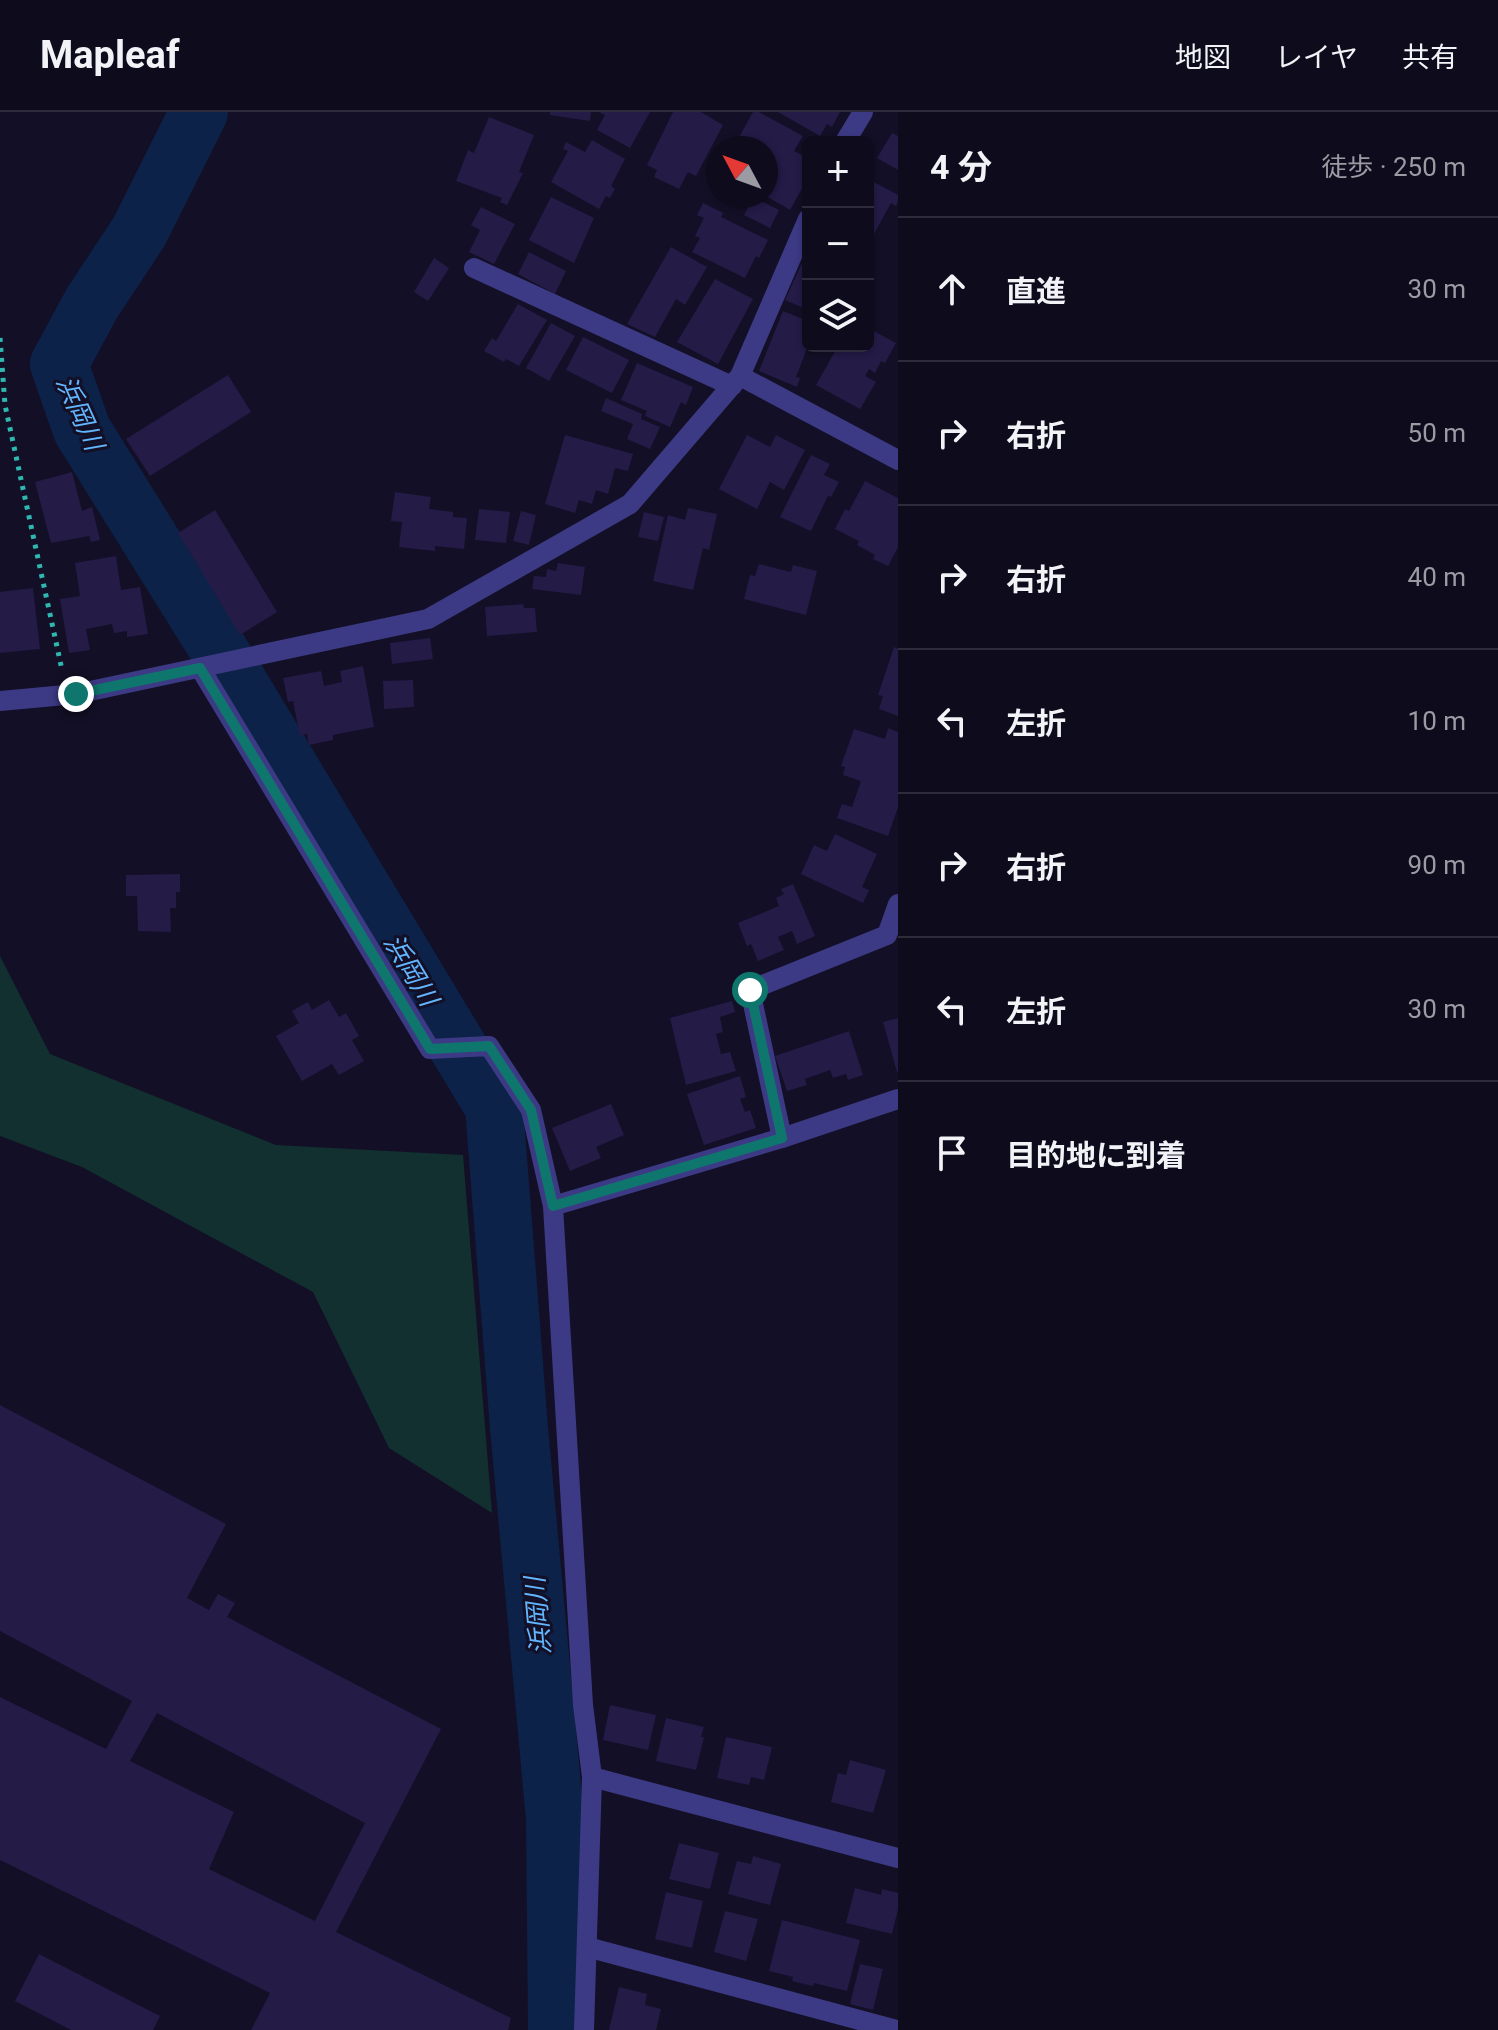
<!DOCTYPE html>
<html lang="ja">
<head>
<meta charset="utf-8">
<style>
	:root { --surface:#0e0b1c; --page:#171425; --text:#f1f3f6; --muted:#9b9ba3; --line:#2e2b3b }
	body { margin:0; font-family:Roboto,"Noto Sans JP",sans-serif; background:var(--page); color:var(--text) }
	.controls { position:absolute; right:24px; top:24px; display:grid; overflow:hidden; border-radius:12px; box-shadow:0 2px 6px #0004 }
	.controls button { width:72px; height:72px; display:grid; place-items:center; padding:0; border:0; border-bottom:2px solid var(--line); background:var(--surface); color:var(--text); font:40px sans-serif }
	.compass { position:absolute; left:706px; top:24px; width:72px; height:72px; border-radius:50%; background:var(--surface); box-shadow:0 2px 6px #0004; rotate:311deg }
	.stop { position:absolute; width:24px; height:24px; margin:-18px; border:6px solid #0f766e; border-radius:50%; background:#fff }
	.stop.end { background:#0f766e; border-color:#fff; box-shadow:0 2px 8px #0008 }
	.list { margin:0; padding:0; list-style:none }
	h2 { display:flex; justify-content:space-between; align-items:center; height:104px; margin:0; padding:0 32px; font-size:34px }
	h2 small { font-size:26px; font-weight:400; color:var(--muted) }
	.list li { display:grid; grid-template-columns:52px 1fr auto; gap:24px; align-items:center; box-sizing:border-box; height:144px; padding:0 32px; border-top:2px solid var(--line) }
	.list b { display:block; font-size:30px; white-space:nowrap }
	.list em { font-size:26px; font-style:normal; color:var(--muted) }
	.icon { flex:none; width:44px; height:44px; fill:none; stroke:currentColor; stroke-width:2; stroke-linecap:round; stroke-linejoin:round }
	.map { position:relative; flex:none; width:898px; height:1918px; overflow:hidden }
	header { display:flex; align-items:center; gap:48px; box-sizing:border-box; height:112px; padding:0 40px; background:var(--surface); border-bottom:2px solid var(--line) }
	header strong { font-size:38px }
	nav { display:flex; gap:44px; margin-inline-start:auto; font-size:28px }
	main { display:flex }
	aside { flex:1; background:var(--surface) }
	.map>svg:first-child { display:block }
	.green { fill:#12302f }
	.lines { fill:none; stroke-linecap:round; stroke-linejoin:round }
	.river { stroke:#0c2248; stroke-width:58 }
	.building { fill:#241b47; fill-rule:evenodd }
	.path { stroke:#2fb8b0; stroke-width:5; stroke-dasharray:4 6; stroke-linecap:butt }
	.street { stroke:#3d3a85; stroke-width:20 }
	.route { stroke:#0f766e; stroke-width:10 }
	.labels { text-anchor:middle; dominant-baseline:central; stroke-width:6; stroke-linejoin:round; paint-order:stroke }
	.water-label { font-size:26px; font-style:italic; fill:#62b6ff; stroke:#130f26 }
</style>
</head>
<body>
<header>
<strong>Mapleaf</strong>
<nav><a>地図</a><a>レイヤ</a><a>共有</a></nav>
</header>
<main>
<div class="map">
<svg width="898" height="1918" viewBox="0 0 898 1918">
	<rect width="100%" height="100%" fill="#130f26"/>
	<path class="green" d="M0 844 50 942 276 1033 463 1043 492 1401 389 1336 313 1180 82 1055 0 1024Z"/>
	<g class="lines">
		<path class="river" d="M199 0 139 120 92 191 59 252 82 318 214 530 494 995 519 1316 555 1707 557 1918"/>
	</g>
	<g class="building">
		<path d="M550 0H591L590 9 550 3Z"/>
		<path d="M599 0H650L630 36 597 18 605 3Z"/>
		<path d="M673 0H701L723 13 696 64 688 60 679 77 654 65 657 58 647 53Z"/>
		<path d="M753 0H759L803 24 794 39 808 46V66L790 98 766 84V36H733Z"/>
		<path d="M778 0H840L832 15 827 12 820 24Z"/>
		<path d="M489 5 534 23 519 60 523 61 507 93 500 90 502 86 456 69 468 38 474 41Z"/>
		<path d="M892 21 898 24V58L877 46Z"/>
		<path d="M592 28 625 47 611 74 615 77 610 86 606 84 599 97 551 70 568 39 563 37 566 30 585 40Z"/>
		<path d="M870 68 898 83V89L896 94 891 91 868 133Z"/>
		<path d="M551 85 594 106 574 151 529 128Z"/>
		<path d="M753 85 779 98 770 116 744 103Z"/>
		<path d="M703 91 723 101 721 105 768 128 759 146 756 144 745 166 692 140 700 126 695 124 704 106 697 103Z"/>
		<path d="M481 95 515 112 494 152 469 140 480 118 471 113Z"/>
		<path d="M671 135 707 155 685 193 676 187 655 225 627 212Z"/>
		<path d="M808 138V198L785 188Z"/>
		<path d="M529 140 566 159 555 182 518 162Z"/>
		<path d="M434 146 449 156 428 189 414 180Z"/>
		<path d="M715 167 753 187 718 252 677 230Z"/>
		<path d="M518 192 547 208 519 254 506 247 504 250 484 239 492 226 496 229Z"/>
		<path d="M783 199 808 209V234L796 265 800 266 797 275 759 259Z"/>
		<path d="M551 211 575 224 549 269 526 256Z"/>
		<path d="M868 216 896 231 885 251 881 249 875 261 869 257 865 264 876 270 860 297 816 273 838 234H868Z"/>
		<path d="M583 225 629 248 612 281 566 258Z"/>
		<path d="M637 251 693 275 686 293 681 290 670 315 645 304 647 299 621 288Z"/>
		<path d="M228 263 251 300 150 364 126 327Z"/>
		<path d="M606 286 642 302 641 307 660 315 650 337 627 327 633 312 601 299Z"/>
		<path d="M565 323 633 342 628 359 615 356 608 382 596 378 592 392 579 388 575 401 545 392Z"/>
		<path d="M747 323 770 335 776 323 805 338 784 378 770 370 757 397 719 377Z"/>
		<path d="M811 343 830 352 824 363 839 370 831 385 828 384 811 419 780 405Z"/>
		<path d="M72 360 82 399 92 395 100 428 91 430 89 424 51 431 35 370Z"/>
		<path d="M865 369 898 386V435L888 454 873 447 875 443 857 433 859 429 835 417 845 397 849 399Z"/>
		<path d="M395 380 431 385 429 397 453 400V405L467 406 464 437 435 434V439L399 435 402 410 391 409Z"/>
		<path d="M688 396 717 402 709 438 703 436 693 478 653 469 668 403 685 408Z"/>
		<path d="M479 397 510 400 506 431 475 428Z"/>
		<path d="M215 398 277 500 240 523 178 421Z"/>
		<path d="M521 399 536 403 529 433 513 429Z"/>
		<path d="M644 400 664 405 658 429 638 425Z"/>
		<path d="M116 444 121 478 140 475 148 522 127 525V519L114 521 112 512 86 517 90 538 69 541 60 487 80 484 75 451Z"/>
		<path d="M558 451 585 455 581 483 532 477 534 464 546 465 547 457 556 459Z"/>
		<path d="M759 452 791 460 793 453 817 459 806 503 744 487 750 463 755 464Z"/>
		<path d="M33 476 40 537 0 541V480Z"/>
		<path d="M523 492 524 496H535L537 520 487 524 485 495Z"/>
		<path d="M430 526 433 547 392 552 390 531Z"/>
		<path d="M894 535 898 537V604L879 597 883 584 878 583Z"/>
		<path d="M363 554 374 615 333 623V628L309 633 307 622 300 624 293 589 288 590 283 566 321 559 324 574 342 570 340 559Z"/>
		<path d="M413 568 414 595 384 597 383 569Z"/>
		<path d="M888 616 898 620V695L888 724 837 706 842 692 852 695 861 669 843 663 845 655 841 654 854 617 885 627Z"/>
		<path d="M835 722 877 742 862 775 869 778 863 791 801 762 814 733 827 739Z"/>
		<path d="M180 762V780H176V796H170L171 820 138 819 137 784H126V763Z"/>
		<path d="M793 772 815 824 797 832 792 819 778 825 784 838 758 849 751 832 747 834 738 811 779 794 776 786 784 782 781 777Z"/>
		<path d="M329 888 339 905 346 901 359 924 352 928 364 949 339 963 332 952 302 969 276 924 299 911 292 899 308 890 312 898Z"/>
		<path d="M732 889 735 900 720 905 723 920 716 922 721 942 730 940 736 959 686 973 670 906Z"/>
		<path d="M898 906V960H897L883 910Z"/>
		<path d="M849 919 863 963 848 968 846 962 833 966 830 958 805 967 807 973 787 979 775 944Z"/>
		<path d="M740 964 746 985 740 987 745 1000 750 998 756 1016 704 1033 687 982Z"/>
		<path d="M611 992 624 1023 596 1035 601 1046 570 1059 552 1016Z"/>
		<path d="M0 1293 226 1412 187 1486 209 1498 218 1482 235 1491 227 1505 441 1617 336 1820 511 1906 508 1918H251L270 1881 0 1748V1585L106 1637 132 1589 0 1519ZM157 1601 365 1711 315 1809 209 1757 234 1700 130 1649Z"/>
		<path d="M610 1593 656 1603 648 1638 603 1628Z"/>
		<path d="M666 1606 704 1615 701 1625H704L696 1658 656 1649Z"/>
		<path d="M726 1625 772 1635 764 1668 751 1665 749 1673 717 1666Z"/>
		<path d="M850 1648 886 1658 873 1701 831 1690 838 1661 846 1663Z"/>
		<path d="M679 1731 719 1741 710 1777 669 1767Z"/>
		<path d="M753 1744 781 1752 770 1793 728 1782 737 1749 751 1752Z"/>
		<path d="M855 1776 881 1783 882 1777 898 1781V1797L892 1822 846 1811Z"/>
		<path d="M666 1780 703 1789 692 1836 655 1827Z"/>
		<path d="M725 1799 758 1807 746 1849 714 1840Z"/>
		<path d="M782 1808 860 1828 847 1879 814 1871 813 1874 792 1869 793 1865 769 1859Z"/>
		<path d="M39 1842 160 1904 153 1918H71L15 1889Z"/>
		<path d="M860 1852 883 1857 873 1898 850 1892Z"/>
		<path d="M619 1875 647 1882 645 1893 661 1897 656 1918H609Z"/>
	</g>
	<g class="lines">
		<path class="path" d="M0 226 5 293 62 558"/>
		<g class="street">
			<path d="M845 30 863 0"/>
			<path d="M474 156 732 274"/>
			<path d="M740 264 898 348"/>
			<path d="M200 556 430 937 489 934 531 998 553 1094 583 1593 592 1665 584 1918"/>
			<path d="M0 589 76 582 428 507 630 392 740 264 808 107"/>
			<path d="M782 1026 750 878 887 823 898 792"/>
			<path d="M553 1094 782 1026 898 987"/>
			<path d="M592 1665 898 1746"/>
			<path d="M587 1835 897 1918"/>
		</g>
	</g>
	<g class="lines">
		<path class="route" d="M76 582 200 556 430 937 489 934 531 998 553 1094 782 1026 750 878"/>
	</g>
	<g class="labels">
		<g class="water-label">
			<text transform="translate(80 301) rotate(66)">浜岡川</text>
			<text transform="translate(411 858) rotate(59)">浜岡川</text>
			<text transform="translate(538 1504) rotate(-95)">浜岡川</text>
		</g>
	</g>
</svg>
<div class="controls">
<button>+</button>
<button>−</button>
<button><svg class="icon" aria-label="layers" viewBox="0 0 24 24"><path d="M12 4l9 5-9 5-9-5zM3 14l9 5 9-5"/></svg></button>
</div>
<svg class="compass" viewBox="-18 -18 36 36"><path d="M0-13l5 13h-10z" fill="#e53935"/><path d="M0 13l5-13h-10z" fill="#9b9ba3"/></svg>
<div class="stop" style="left:750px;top:878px"></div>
<div class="stop end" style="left:76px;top:582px"></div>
</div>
<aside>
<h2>4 分<small>徒歩 · 250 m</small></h2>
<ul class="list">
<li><svg class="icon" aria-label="ahead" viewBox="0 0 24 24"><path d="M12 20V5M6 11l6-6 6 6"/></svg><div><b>直進</b></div><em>30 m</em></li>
<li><svg class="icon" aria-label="right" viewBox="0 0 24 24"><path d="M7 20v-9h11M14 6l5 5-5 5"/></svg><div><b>右折</b></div><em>50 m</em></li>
<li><svg class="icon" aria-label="right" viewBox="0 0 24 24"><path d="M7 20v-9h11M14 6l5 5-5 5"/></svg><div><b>右折</b></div><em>40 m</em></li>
<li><svg class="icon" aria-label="left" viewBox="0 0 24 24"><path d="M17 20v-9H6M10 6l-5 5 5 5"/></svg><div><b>左折</b></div><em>10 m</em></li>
<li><svg class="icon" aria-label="right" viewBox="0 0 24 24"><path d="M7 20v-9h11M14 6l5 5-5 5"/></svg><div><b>右折</b></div><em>90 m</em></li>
<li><svg class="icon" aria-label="left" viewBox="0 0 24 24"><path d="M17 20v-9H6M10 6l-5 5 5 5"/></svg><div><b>左折</b></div><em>30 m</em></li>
<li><svg class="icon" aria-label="arrive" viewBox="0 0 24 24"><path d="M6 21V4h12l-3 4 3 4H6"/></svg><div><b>目的地に到着</b></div></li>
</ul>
</aside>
</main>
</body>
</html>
